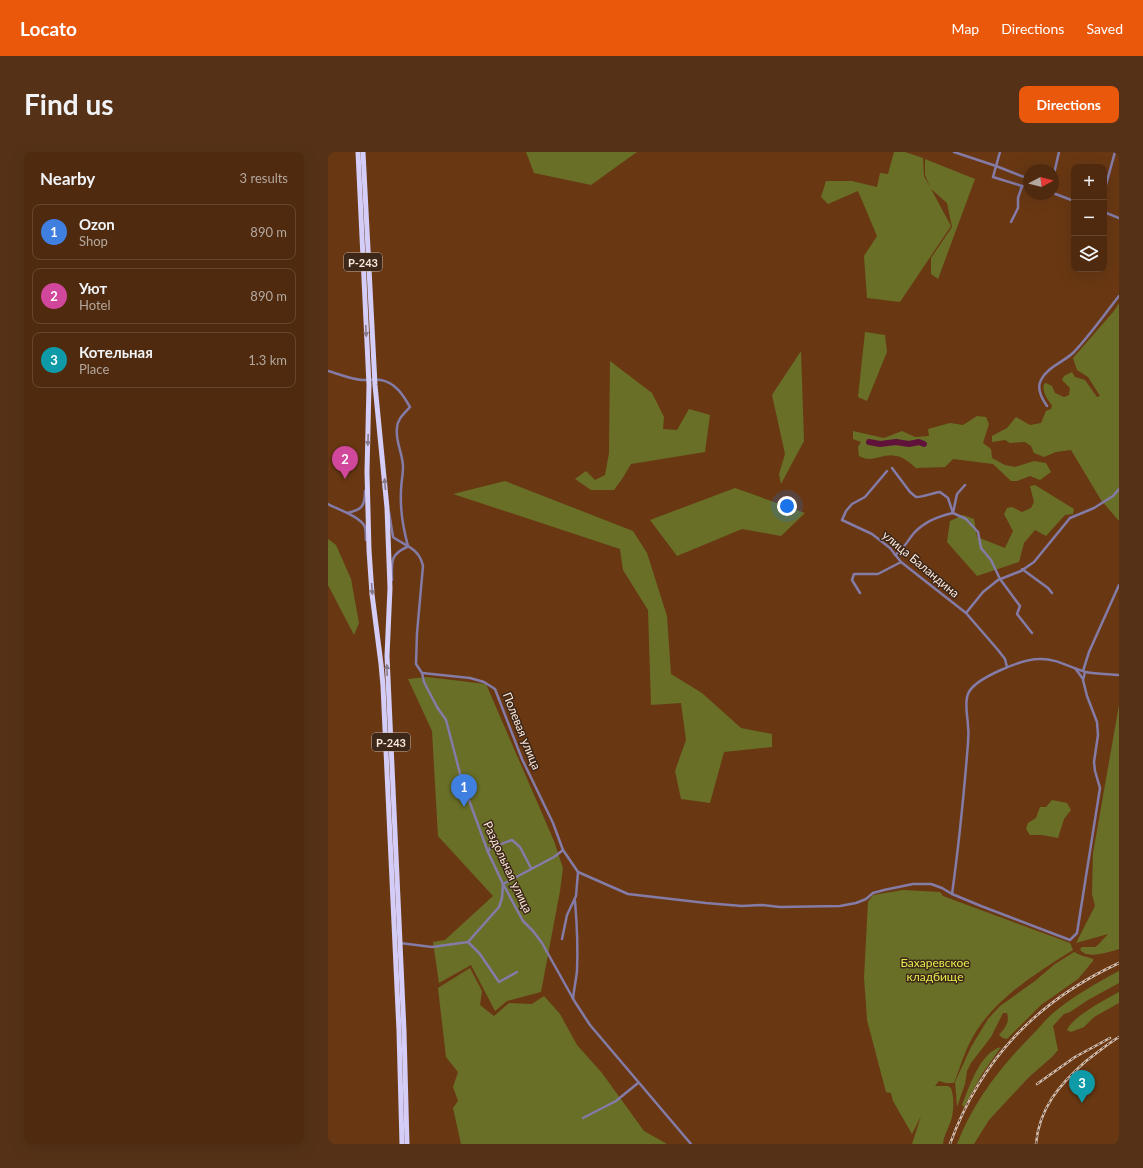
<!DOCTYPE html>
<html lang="en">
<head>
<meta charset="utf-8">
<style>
	:root { --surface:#4f2a0e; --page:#553217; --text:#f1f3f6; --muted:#b3a79e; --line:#66462e; --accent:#ea580c }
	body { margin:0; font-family:Lato,sans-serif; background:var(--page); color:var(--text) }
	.controls { position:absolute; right:12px; top:12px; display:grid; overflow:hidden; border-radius:8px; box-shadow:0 4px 16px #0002 }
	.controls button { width:36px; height:36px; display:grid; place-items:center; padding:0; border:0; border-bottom:1px solid var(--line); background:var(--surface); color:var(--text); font:20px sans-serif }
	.compass { position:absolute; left:695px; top:12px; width:36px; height:36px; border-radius:50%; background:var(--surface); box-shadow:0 4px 16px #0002; rotate:83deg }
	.you { position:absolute; left:459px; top:354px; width:14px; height:14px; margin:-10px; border:3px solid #fff; border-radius:50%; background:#1a73e8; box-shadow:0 0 0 6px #1a73e833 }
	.badge { display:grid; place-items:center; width:26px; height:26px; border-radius:50%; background:var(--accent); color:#fff; font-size:13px; font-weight:700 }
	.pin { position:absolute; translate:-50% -33px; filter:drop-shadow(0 1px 2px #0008) }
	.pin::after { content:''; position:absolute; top:21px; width:14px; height:12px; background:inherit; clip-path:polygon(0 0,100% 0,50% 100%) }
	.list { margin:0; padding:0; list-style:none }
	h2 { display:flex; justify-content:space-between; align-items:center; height:52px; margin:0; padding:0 16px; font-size:17px }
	h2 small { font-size:13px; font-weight:400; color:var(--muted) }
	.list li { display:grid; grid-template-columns:26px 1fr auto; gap:12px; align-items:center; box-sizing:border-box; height:56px; margin:0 8px 8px; padding:0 8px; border:1px solid var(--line); border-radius:8px }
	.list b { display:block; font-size:15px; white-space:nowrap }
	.list p { margin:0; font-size:13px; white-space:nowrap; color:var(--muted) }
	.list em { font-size:13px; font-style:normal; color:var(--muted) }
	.icon { flex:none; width:22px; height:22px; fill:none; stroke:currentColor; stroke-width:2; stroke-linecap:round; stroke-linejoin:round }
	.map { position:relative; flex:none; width:791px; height:992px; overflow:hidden; border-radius:8px }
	header { display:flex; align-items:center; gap:24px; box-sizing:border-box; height:56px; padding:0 20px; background:var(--accent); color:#fff }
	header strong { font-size:19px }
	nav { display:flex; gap:22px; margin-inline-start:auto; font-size:14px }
	.intro { display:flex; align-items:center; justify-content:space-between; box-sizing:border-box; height:96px; padding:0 24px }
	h1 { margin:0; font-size:28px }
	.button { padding:10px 18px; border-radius:8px; background:var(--accent); color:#fff; font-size:14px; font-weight:700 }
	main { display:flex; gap:24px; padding:0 24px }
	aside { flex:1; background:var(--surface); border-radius:8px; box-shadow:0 4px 16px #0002 }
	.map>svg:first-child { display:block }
	.green { fill:#696f27 }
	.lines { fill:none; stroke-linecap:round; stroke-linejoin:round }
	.river { stroke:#60123b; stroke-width:6 }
	.street { stroke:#847ba7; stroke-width:2.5 }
	.highway { stroke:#d4cdf7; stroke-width:5 }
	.rail-casing { stroke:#d5bba9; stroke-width:2.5 }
	.rail { stroke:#3d2718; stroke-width:1; stroke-dasharray:3; stroke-linecap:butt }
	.oneway { fill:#887a88 }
	.labels { text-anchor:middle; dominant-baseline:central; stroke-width:3; stroke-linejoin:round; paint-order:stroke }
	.shield { fill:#3d2718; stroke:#c2afa2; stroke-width:1 }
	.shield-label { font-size:11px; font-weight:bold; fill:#fbe9dd }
	.street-label { font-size:12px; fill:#fbe9dd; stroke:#3d2718 }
	.park-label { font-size:12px; fill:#e2ee4e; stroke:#3d2718 }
</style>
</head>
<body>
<header>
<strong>Locato</strong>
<nav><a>Map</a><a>Directions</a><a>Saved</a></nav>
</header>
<div class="intro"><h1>Find us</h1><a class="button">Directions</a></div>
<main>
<aside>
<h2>Nearby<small>3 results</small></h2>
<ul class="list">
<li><span class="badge" style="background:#3f7fe0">1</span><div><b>Ozon</b><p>Shop</p></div><em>890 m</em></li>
<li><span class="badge" style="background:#d1479c">2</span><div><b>Уют</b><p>Hotel</p></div><em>890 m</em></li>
<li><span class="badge" style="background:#0f9aa8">3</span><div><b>Котельная</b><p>Place</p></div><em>1.3 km</em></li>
</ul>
</aside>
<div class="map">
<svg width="791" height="992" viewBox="0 0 791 992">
	<rect width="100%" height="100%" fill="#693813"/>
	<g class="green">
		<path d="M198 0H309L263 33 206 21Z"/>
		<path d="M566 0H577L595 6 596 24 602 35 597 23V7L647 27 610 127 603 122V106L624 75 619 51 603 37 623 74 572 150 539 146 536 104 549 84 530 39 500 52 493 45 498 29H524L549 35 552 21 560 22Z"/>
		<path d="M791 151V369L773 348 743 298 728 300 716 305 706 301 703 294 697 290 682 291 677 288 664 290V284L679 276 688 265 702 273 713 271 718 259 723 257 724 253C719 247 714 240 716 232L718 231 724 234 727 241 736 245 741 243 742 236 734 228 736 224 744 220 747 225 757 228 769 245 772 244 760 225 749 218 745 206 786 159Z"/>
		<path d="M537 180 557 183 559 200 539 249 530 245Z"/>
		<path d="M473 199 476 289 453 332 451 322 457 302 444 243Z"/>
		<path d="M282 209 324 241 336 265 335 277 349 278 361 257 382 263 377 300 303 312 294 327 286 338H263L247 327 258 319 267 328 277 323 281 301Z"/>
		<path d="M649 264 658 265 661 272 655 291 663 297 664 306 677 313 687 315 706 309 718 311 723 320 712 328 702 324 689 329H683L665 312 625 307 617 315 588 316C582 311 576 305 568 304 555 300 545 312 531 304L530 295 533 290 525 287V279L556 286 574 279 587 285 601 284 600 277 622 271 635 273Z"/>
		<path d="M177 329 305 379 319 401 339 464 343 522 374 541 413 576 444 582V595L396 600 382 651 353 647 347 619 358 588 353 551 323 553 320 458 295 418 292 397 125 342Z"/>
		<path d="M707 333 746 357 745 362 737 363 718 384 707 378 696 391 691 410 649 424 619 390 622 369 635 363 646 367 649 385 677 396 685 379 676 362 679 356 684 355 694 360 703 356 706 350 702 334Z"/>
		<path d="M407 336 477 361 453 384 414 377 349 404 322 368Z"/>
		<path d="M0 387 8 393 23 427 31 471 26 483 0 433Z"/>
		<path d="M99 525 158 532 226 689 235 716 232 739 213 840 179 849 167 859 143 813 111 831 105 790 117 788 165 744 110 684 104 579 80 527Z"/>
		<path d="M791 553V797C782 800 757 808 752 797L754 795H767L770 793 780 782 748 791 767 754 764 742 765 701Z"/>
		<path d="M724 648 739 651 743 658 736 667 730 686 714 683H702L698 677 700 671 708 666 712 655H718Z"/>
		<path d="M575 738 612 740 615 744 742 791 745 798C710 820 672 843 649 878 638 894 633 913 626 931H618L611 929 607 934H620L623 936C626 945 626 955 624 965 622 974 616 982 615 992H584L593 964 584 982 565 949 563 941 558 940 539 868 538 852 536 826 540 750 545 743Z"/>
		<path d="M746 800C755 805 757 804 765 807V809L750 827 713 853 679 887 675 886 671 883C677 876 682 871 679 861H675L663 885 643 911 639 919 637 932 629 955 627 930 643 895 660 867 672 854 707 829 727 812Z"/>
		<path d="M142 816 154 839 152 853 166 864 181 851 204 852 216 844 232 862 249 893 274 921 316 979 339 992H133L125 956 130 949 125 935 130 920 118 905 110 836Z"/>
		<path d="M791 819V831L760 848 742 860 736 862 725 874C727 882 728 890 730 898L724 905 701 925 661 968 646 992H629C646 948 674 913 707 880 713 874 718 867 724 862 744 845 768 831 791 819Z"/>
		<path d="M791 840V851L766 865 756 875 743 880 739 878C745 864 777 848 791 840Z"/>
		<path d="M673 895 654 922 636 955 634 953C641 936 652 900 673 895Z"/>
	</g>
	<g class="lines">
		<path class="river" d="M541 290 552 292 568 290 581 292 591 290 596 292"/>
		<g class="street">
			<path d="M626 0 668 14 701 27"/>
			<path d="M672 0 665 25 694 34H701"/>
			<path d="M725 26 731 0"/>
			<path d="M776 40 787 0"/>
			<path d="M725 41 746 49"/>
			<path d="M776 60 791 66"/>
			<path d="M683 70 690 56V46L694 34"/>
			<path d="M0 219C11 222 22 227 34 228 40 228 47 227 53 228 68 231 75 243 82 255 77 261 69 267 69 276 67 289 75 302 75 315 75 323 73 331 73 339 72 358 75 376 80 394"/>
			<path d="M719 254C714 247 708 237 713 228 719 215 736 210 746 200 762 183 776 163 791 144"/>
			<path d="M564 316 582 340 588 345C596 345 604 341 612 340L620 346 625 361 638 367 650 380 653 396 663 408 672 427 692 454 689 462 704 481"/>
			<path d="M559 319 537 345 524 352 518 359 514 368 544 382 562 396 573 410 638 461 670 498 677 507 679 515"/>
			<path d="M0 352C9 357 33 365 37 375 38 379 38 384 38 388"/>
			<path d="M61 360 65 385C79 395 91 396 95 414L89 481 88 512 94 521 96 530 109 555 118 568 134 629 160 700 175 732 195 769 205 779 214 791 247 850 262 873 363 992"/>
			<path d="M19 361C34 358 37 354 37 339"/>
			<path d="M567 403C577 396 579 389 586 381 596 370 611 364 625 361L629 342 637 333"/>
			<path d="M694 417 720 436 724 441"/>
			<path d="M64 428C64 411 61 403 79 395"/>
			<path d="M532 441 524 428 526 422H550L573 410"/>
			<path d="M638 461 655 440 670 428 693 419 706 410 742 366 766 356 785 344 791 337"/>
			<path d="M747 516 755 527"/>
			<path d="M755 519 761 500 791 433"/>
			<path d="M94 521 142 526 156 530 167 537 194 607 225 671 235 698 250 720 300 742 378 751 414 754 433 753 452 755 512 754 528 751 538 747 545 741 556 738 585 732H603L614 736 624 742 653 754 742 788 749 781 772 636 767 619 766 610 770 583 769 570 759 544 755 528 757 520"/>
			<path d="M160 700 162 696 184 688 192 695 203 716"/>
			<path d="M175 732 226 705 235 698"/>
			<path d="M624 742C631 692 636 641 640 591 640 586 641 581 640 575 640 565 636 552 640 542 646 526 695 507 711 507 728 506 742 516 758 520 768 522 780 522 791 523"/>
			<path d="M234 787 239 763 248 744 250 720"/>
			<path d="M140 790 152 802 171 830 189 820"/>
			<path d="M72 791 104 795 140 790 171 755 174 746 175 732"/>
			<path d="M245 847C246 837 248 828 249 819 250 796 249 772 247 749"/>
			<path d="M255 966 288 949 310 931"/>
		</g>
		<g class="highway">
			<path d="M30 0 41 233 39 320 41 398 44 442 53 512 55 534 71 879 74 992"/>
			<path d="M35 0 47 233 59 356 62 436 59 504 76 879 79 992"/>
		</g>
		<g class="rail-casing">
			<g id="rail">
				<path d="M709 932 747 905 782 886"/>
				<path d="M622 992C653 907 709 849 791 811"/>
				<path d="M708 992C711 956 732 932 758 909 769 901 779 892 791 885"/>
			</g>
		</g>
		<use href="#rail" class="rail"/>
	</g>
	<defs><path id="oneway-solid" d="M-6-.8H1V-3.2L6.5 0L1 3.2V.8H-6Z"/></defs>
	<g class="oneway">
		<use href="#oneway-solid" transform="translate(38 179) rotate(87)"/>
		<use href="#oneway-solid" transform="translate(40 288) rotate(92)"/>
		<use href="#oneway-solid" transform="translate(57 332) rotate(-95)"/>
		<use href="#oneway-solid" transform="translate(44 437) rotate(86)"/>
		<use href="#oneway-solid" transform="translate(59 518) rotate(-92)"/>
	</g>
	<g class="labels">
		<g class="shield">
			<rect x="16" y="101" width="38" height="18" rx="3"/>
			<rect x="44" y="581" width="38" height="18" rx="3"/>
		</g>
		<g class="shield-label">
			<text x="35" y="110">Р-243</text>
			<text x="63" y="590">Р-243</text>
		</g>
		<g class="street-label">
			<text transform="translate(593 412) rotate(40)">улица Баландина</text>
			<text transform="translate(194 579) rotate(68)">Полевая улица</text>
			<text transform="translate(180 715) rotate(65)">Раздольная улица</text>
		</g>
		<g class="park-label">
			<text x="607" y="810">Бахаревское<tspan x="607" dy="14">кладбище</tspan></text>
		</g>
	</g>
</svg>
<div class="controls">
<button>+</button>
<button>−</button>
<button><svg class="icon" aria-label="layers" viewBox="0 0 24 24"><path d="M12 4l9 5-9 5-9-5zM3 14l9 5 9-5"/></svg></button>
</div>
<svg class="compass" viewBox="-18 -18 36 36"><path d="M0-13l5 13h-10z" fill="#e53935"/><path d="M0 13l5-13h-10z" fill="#b3a79e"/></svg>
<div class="you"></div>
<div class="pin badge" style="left:136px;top:655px;background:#3f7fe0">1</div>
<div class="pin badge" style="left:17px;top:327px;background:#d1479c">2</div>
<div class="pin badge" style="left:754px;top:951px;background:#0f9aa8">3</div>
</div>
</main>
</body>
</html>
